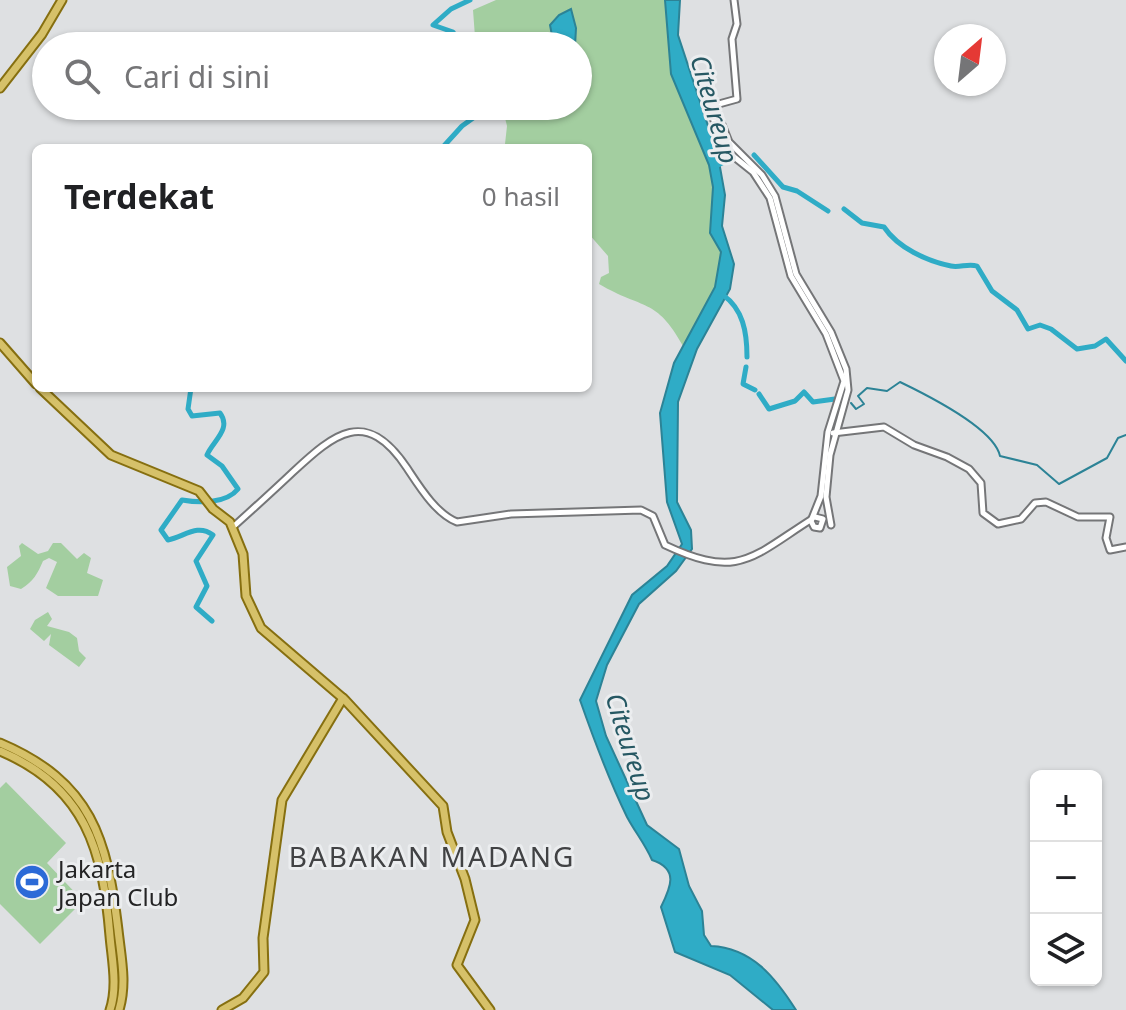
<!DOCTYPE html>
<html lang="id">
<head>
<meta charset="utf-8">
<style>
	:root { --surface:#fff; --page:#f2f2f2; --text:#202124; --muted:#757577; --line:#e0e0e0 }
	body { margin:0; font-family:"Noto Sans",sans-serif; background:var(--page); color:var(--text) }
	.controls { position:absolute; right:24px; bottom:24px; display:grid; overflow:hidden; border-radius:12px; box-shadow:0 2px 6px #0004 }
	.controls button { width:72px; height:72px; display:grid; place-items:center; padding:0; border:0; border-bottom:2px solid var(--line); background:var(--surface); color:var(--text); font:40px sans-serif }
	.compass { position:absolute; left:934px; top:24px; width:72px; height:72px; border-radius:50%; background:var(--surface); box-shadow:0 2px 6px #0004; rotate:28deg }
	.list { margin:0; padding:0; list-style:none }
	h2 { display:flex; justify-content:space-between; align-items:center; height:104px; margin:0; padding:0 32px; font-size:34px }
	h2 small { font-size:26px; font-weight:400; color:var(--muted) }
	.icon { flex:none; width:44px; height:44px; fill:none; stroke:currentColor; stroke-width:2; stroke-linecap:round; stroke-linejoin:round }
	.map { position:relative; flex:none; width:1126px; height:1010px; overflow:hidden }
	.search { position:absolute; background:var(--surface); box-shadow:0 2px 6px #0004; left:32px; top:32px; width:560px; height:88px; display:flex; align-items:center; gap:20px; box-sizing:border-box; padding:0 28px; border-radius:44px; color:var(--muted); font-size:30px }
	.panel { position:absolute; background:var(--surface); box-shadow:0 2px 6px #0004; left:32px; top:144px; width:560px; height:248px; border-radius:12px }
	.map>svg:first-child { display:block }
	.green { fill:#a3cea0 }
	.water { fill:#2facc6; stroke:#2c8396; stroke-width:2 }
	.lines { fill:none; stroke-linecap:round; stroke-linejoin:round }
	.stream { stroke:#2c8396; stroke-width:2 }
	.river { stroke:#2facc6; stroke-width:5 }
	.minor-casing { stroke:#757678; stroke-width:9 }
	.major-casing { stroke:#866f10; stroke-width:11 }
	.minor { stroke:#fff; stroke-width:5 }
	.major { stroke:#d6c169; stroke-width:7 }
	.labels { text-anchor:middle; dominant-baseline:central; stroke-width:6; stroke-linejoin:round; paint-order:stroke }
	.poi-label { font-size:24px; fill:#242425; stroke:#ebedef; text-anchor:start }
	.water-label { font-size:26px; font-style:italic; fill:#265863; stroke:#ebedef }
	.quarter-label { font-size:28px; letter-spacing:2px; fill:#414244; stroke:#ebedef }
</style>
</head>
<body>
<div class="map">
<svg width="1126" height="1010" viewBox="0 0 1126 1010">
	<rect width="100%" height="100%" fill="#dee0e2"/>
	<g class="green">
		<path d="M496 0H665L671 74 709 165 713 187 710 233 721 252 715 287 683 346C656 297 643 310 599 284L601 277 609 273 608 256 588 233V148H508L505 144 507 126 502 106H578V46H468L475 37 473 10Z"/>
		<path d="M22 543 38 554 48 551 53 543H61L77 559 84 553 91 558 87 573 103 580 98 596H58L46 588 57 562 49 558 43 561C38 573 33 582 21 589L10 586 7 567 21 556 19 546Z"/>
		<path d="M48 612 52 619 47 626 69 632 77 638 79 651 86 658 79 667 49 645 51 634 44 641 30 629 35 620Z"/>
		<path d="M6 782 66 843 47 863 83 901 40 944 0 904V788Z"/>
	</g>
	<g class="water">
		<path d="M665 0H680L678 35 718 156 725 195 722 226 734 264 730 289 697 349 678 402 677 502 691 530 692 549 676 571 639 604 607 665 596 701 606 736 647 825 679 849 689 886 702 911 704 935 711 946C752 948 775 977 796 1010H773L730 975 675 952 661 907C671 887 679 869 652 860 645 844 635 832 627 817 608 778 594 740 580 700L632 595 667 566 682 544 667 502 660 413 674 363 715 287 721 252 710 233 713 187 709 165 671 74Z"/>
		<path d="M571 9 576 28 575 46H554L550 25 559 15Z"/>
	</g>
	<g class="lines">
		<path class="stream" d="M851 403 856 409 864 404 858 396 867 388 887 391 900 382C927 395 994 428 1000 456L1037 465 1059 484 1107 458 1118 438 1126 435"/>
		<g class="river">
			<path d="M461 46 453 32 433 25 451 9 470 0"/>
			<path d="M442 148 462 126 490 106"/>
			<path d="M754 155 783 187 797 191 828 211"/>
			<path d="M716 166 736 156"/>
			<path d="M844 209 862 223 884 227C898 248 927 261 951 266 960 268 968 263 977 266L992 291 1017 310 1028 329 1040 325 1051 329 1077 349 1095 346 1106 339 1126 361"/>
			<path d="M723 295C743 309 747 332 747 357"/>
			<path d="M746 367 743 384 755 390"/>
			<path d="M191 388 188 409 192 416 220 413C232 429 213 441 207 455L222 466 238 489C226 504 199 503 182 500L161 530 168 540C184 537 197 523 213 535L196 561 207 586 196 607 212 621"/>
			<path d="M759 394 769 409 795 401 804 392 813 402 835 399"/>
		</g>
		<g class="minor-casing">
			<g id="minor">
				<path d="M734 0 737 24 732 39 737 99 708 107 728 152 753 172 770 198 791 276 826 334 844 381 828 432 821 496 811 521 814 527 820 528 823 519 815 517"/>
				<path d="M714 105 729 142 762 175 775 196 796 274 831 332 846 369 848 390 830 455 826 497 831 525"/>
				<path d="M833 433 884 427 914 445 947 457 969 469 981 483 983 513 998 524 1021 519 1035 503 1046 502 1078 517H1110L1106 538 1110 550 1126 547"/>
				<path d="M233 527C253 509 273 491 293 472 334 434 366 406 407 468 419 486 436 514 457 522L511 514 641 510 653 516 665 545C739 580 752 557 812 519"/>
			</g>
		</g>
		<g class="major-casing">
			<g id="major">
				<path d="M0 88 42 34 62 0"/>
				<path d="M0 343 36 384"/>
				<path d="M40 388 111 455 199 491 213 509 230 522 243 554 246 596 261 628 345 700 443 806 447 832 465 879 475 920 457 965 490 1010"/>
				<path d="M0 743C92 782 107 839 118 930 121 958 127 983 119 1010"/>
				<path d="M0 751C86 787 103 851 110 936 112 960 118 986 110 1010"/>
				<path d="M222 1010 243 998 264 972 263 938 282 800 343 698"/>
			</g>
		</g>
		<use href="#minor" class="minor"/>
		<use href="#major" class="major"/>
	</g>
	<defs>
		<g id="stadium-disc" transform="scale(1.8)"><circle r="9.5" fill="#2c6ad7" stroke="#ebedef"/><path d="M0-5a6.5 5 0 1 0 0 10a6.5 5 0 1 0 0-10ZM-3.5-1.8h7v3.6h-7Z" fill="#fff"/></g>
	</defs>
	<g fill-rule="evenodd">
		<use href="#stadium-disc" x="32" y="882"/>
	</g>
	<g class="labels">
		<g class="poi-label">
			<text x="58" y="868">Jakarta<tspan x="58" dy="28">Japan Club</tspan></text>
		</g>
		<g class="water-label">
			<text transform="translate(715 109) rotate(74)">Citeureup</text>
			<text transform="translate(631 747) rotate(73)">Citeureup</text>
		</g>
		<g class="quarter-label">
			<text x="432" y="856">BABAKAN MADANG</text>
		</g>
	</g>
</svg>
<div class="controls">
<button>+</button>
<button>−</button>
<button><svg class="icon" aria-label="layers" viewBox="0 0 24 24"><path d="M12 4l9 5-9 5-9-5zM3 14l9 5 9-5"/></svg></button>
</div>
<svg class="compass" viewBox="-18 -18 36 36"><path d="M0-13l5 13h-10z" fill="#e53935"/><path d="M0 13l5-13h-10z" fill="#757577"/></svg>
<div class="search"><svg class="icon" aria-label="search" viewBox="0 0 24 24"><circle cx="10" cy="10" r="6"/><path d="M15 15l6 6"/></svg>Cari di sini</div>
<section class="panel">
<h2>Terdekat<small>0 hasil</small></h2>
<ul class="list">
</ul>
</section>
</div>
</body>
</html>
